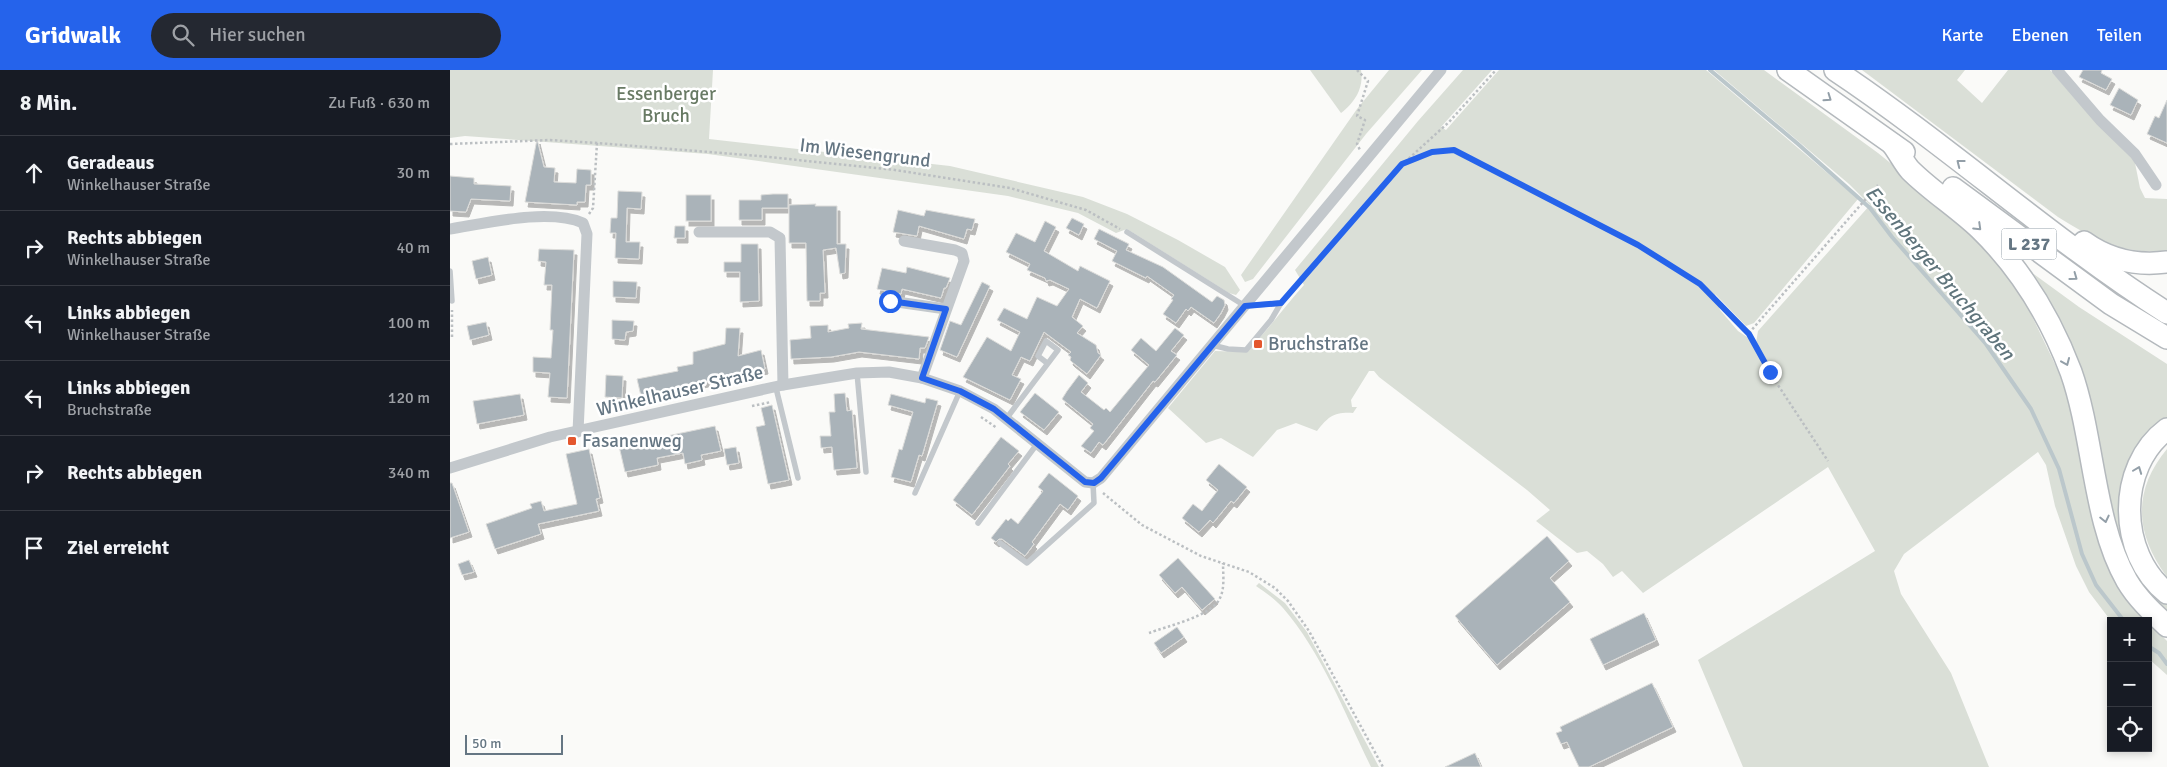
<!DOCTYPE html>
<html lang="de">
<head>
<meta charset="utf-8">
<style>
	:root { --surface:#171b24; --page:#242831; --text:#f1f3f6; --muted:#9ea1a6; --line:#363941; --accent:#2563eb }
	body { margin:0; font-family:Signika,sans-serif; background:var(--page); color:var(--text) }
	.controls { position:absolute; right:15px; bottom:15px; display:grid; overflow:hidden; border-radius:0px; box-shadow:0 2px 8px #0003 }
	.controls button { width:45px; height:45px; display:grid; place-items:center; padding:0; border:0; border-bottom:1px solid var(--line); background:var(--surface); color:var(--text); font:25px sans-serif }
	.scale { position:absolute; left:15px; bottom:12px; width:98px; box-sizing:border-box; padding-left:5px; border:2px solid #657683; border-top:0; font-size:14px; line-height:18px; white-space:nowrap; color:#657683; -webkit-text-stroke:4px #fff; paint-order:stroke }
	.stop { position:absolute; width:15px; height:15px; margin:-11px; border:4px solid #2563eb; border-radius:50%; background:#fff }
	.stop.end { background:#2563eb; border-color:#fff; box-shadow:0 1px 5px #0008 }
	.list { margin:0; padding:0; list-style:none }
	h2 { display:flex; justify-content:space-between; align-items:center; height:65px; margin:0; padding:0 20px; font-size:21px }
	h2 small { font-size:16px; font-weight:400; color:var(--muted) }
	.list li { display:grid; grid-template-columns:32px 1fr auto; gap:15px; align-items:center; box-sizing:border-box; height:75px; padding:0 20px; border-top:1px solid var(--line) }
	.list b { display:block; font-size:19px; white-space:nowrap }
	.list p { margin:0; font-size:16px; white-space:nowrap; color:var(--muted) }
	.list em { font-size:16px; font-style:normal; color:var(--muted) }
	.icon { flex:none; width:28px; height:28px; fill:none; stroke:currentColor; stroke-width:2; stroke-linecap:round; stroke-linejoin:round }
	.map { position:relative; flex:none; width:1717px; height:697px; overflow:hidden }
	header { display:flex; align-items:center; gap:30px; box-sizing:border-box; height:70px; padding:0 25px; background:var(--accent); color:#fff }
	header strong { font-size:24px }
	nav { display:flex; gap:28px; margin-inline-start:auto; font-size:18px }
	.search { width:350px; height:45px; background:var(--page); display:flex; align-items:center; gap:12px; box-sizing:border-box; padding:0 18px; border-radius:28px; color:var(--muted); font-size:19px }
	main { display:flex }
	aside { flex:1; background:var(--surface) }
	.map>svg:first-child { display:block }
	.green { fill:#dadfd7 }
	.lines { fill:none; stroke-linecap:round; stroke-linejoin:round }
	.stream { stroke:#bbc7cb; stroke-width:4 }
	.building { fill:#aab3b9; stroke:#dcdcda; filter:url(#shadow) }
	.highway-casing { stroke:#b4b9bd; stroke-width:24 }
	.path { stroke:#bbbfc2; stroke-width:2.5; stroke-dasharray:2.5 2.5; stroke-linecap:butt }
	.lane { stroke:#c3c8cc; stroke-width:5.5 }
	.street { stroke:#c3c8cc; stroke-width:11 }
	.highway { stroke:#fff; stroke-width:21 }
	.oneway { stroke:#939fa8 }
	.route { stroke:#2563eb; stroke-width:6 }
	.poi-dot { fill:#e4572e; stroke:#fff; stroke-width:2 }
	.labels { text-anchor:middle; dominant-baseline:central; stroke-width:5; stroke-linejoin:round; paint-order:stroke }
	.shield { fill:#fff; stroke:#939fa8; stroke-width:1 }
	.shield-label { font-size:18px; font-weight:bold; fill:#657683 }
	.park-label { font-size:19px; fill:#687a64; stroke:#fff }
	.street-label { font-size:19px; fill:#657683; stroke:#fff }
	.poi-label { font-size:19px; fill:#657683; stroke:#fff; text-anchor:start }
	.water-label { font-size:20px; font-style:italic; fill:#60757c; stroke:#fff }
</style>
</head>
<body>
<header>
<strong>Gridwalk</strong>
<div class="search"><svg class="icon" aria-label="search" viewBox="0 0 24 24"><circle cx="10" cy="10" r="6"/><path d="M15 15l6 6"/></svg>Hier suchen</div>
<nav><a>Karte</a><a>Ebenen</a><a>Teilen</a></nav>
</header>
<main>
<aside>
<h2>8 Min.<small>Zu Fuß · 630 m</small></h2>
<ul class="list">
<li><svg class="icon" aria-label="ahead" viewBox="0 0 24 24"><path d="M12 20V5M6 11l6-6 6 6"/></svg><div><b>Geradeaus</b><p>Winkelhauser Straße</p></div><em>30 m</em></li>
<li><svg class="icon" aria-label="right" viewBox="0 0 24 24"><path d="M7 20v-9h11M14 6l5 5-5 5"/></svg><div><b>Rechts abbiegen</b><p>Winkelhauser Straße</p></div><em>40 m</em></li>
<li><svg class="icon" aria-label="left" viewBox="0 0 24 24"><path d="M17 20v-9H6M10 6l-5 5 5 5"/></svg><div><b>Links abbiegen</b><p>Winkelhauser Straße</p></div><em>100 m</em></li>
<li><svg class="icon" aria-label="left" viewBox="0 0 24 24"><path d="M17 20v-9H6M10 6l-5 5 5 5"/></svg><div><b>Links abbiegen</b><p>Bruchstraße</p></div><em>120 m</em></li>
<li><svg class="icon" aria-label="right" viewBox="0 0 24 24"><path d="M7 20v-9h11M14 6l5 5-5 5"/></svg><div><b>Rechts abbiegen</b></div><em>340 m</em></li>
<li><svg class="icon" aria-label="arrive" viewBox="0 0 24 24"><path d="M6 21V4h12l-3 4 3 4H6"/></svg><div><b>Ziel erreicht</b></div></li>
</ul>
</aside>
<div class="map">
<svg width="1717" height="697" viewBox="0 0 1717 697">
	<defs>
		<filter id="shadow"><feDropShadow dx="3" dy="5" stdDeviation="0" flood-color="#0004"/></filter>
	</defs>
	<rect width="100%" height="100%" fill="#fafaf8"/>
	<g class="green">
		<path d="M0 0H263L259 69 500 96 633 127 677 144 728 170 775 197 790 220 786 225 779 223 677 159 666 163 628 143 558 126 258 84 15 66 0 68Z"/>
		<path d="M860 0H911C914 18 905 32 891 43Z"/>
		<path d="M939 0H972L916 64 803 209 795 212 791 205 907 39Z"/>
		<path d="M1013 0H1042L991 57 996 60 1049 0H1256L1408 129 1304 253 1296 256 1265 224 1270 240 1288 261 1306 273 1308 261 1420 135 1399 114 1264 0H1314L1428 83 1470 117 1496 140 1543 188 1568 221 1580 242 1615 315 1622 343 1646 465 1658 494 1697 551H1661L1639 522 1626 496 1605 436 1596 395 1588 382 1454 484 1444 501 1451 524 1501 603 1539 697H1293L1248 590 1425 481 1378 397 1193 523 1172 501 1163 507 1153 494 1137 481 1127 483 1086 451 1100 440 1077 420 929 307 924 301H919L901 330 902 337H907L903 343C884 342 879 346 867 361L846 353 827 360 803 387 771 368 756 373 718 338 765 281 796 282C817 262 834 237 854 215L845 200 968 51Z"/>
		<path d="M1412 0H1515L1507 10 1532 33 1558 0H1600L1649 55 1684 88 1690 118 1695 128 1717 129V181C1670 184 1647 171 1608 147Z"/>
		<path d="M1566 191 1629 237 1717 294V352L1675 425 1717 532V549L1697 527 1670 481 1648 390Z"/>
		<path d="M1717 379V507C1685 464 1682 421 1717 379Z"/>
		<path d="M809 513 835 533 857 562 929 697H921C895 644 872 583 833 538 825 529 815 522 806 516Z"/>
		<path d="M1698 552 1717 571V605L1698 588Z"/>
	</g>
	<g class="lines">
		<g class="stream">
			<path d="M1260 0 1348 74 1420 138 1442 167 1536 274 1581 339 1609 399 1632 484 1646 515 1674 551"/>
			<path d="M1698 576 1709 583 1717 594"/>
		</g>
	</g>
	<g class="building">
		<path d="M1633 0H1652L1651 3 1662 9 1656 20 1629 7Z"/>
		<path d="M1669 18 1688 30 1681 45 1660 35Z"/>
		<path d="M1717 30V73L1697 64 1705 46 1709 48Z"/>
		<path d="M87 69 94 97 105 98 104 112 126 113 127 99 141 100V115H136L135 132H127V135L75 132Z"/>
		<path d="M0 106 24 108V114L61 116 60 131 21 129 16 142 0 141Z"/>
		<path d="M168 121 192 122 191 139 177 138 176 172H190L189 189 165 188 166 163H160L161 148H167Z"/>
		<path d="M323 124H338V138H312V150H289V130H311V125Z"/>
		<rect x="236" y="125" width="25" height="26"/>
		<path d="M366 134 365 136H387V174H396L395 203 390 204 386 178 373 180 375 223H370V231H357L356 173H339V135Z"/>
		<path d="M448 140 474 146 476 140 525 149 522 160 517 159 514 169 469 156 467 166 443 162Z"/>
		<path d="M622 148 634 154 629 165 616 158Z"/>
		<path d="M595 151 606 157 594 181 628 201 630 196 660 211 647 238 630 229 622 247 633 256 627 263 646 275 648 283 651 285 637 304 622 292 620 290 621 287 618 285 621 282 594 262 580 291 571 287 562 305 571 309 560 330 513 307 537 267 561 281 570 262 547 250 554 238 577 249 587 227 607 236 619 219 600 210 596 211 595 208 577 200 580 194 556 182 566 163 585 172Z"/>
		<path d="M225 156H235V168H224Z"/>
		<path d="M649 159 679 174 676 180 713 197 762 232 767 226 774 230 775 235 771 243 764 253 741 237 738 241 736 239 726 253 713 244 723 230 721 229 724 225 697 206 696 208 662 191 667 181 644 169Z"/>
		<path d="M291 174H308L309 231 290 232V202H274V192H291Z"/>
		<path d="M89 179 124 180 117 328 98 327 100 303 83 302V287L101 288 103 260H100L102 215H94L96 192 88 191Z"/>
		<path d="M38 187 42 205 26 209 22 191Z"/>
		<path d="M457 197 500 208 496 218H494L491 228 452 219 451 224 427 219 432 198 456 203Z"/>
		<path d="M163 211 187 212 186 228 163 227Z"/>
		<path d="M532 212 540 216 507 287 490 280 500 251 511 255Z"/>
		<path d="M162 250 184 251 183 261 176 262 175 270 162 269Z"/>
		<path d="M36 252 39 265 20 270 17 256Z"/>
		<path d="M412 253 411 259 479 267 475 278H470L469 289 409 282 381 287 341 289 340 270 361 268 360 256 378 255V262L399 258 398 254Z"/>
		<path d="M276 258H290L288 286 311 280 315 299 191 326 187 309 228 301 227 297 243 294V282L275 274Z"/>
		<path d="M725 258 734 265 721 281 727 285 705 312 703 311 653 375 649 372 641 383 631 376 644 361 640 358 643 354 612 329 617 321 629 305 638 313 631 322 654 340 656 338 660 342 699 295 681 280 691 268 706 281Z"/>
		<path d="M156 305 173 306 172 328 155 327Z"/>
		<path d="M395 323 397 341 402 340 407 398 384 400 382 377 371 378 370 366H381L379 342H385L384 324Z"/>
		<path d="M585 323 609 342 594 360 570 342Z"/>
		<path d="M70 324 74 345 27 354 23 331Z"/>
		<path d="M441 324 475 333 476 328 488 331 472 386 469 385 461 412 441 407 449 379 452 380 463 342 438 335Z"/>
		<path d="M322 335 339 410 318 414 306 357 315 355 311 338Z"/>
		<path d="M265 356 271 381 251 385 252 390 235 394 233 383 207 388 208 395 175 402 169 376Z"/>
		<path d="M551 367 569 381 558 394 560 396 522 445 503 430Z"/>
		<path d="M286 377 289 393 277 395 274 379Z"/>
		<path d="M139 379 150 428 146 429 149 441 88 454 91 464 45 479 36 454 82 438 80 434 91 431 94 441 127 434 116 384Z"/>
		<path d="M769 394 797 417 784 433 781 431 763 453 760 450 749 462 732 448 743 434 752 441 768 420 756 410Z"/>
		<path d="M599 403 628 426 618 440 610 434 582 472 584 474 575 486 552 469H549L546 472 541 468 556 449 558 451 561 448 568 454 593 421 588 417Z"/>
		<path d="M0 413H2L19 462 0 468Z"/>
		<path d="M1097 466 1119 491 1100 508 1120 532 1047 595 1005 546Z"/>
		<path d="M728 488 765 529 752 540 732 517 725 523 709 505Z"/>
		<path d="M19 490 24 502 12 505 8 494Z"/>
		<path d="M1194 543 1206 570 1153 595 1140 569Z"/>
		<path d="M727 557 734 567 711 583 704 573Z"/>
		<path d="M1202 613 1223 657 1139 697H1129L1117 672 1111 674 1106 663 1112 661 1110 657Z"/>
		<path d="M1025 683 1031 697H995Z"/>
	</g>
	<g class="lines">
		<g class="highway-casing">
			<g id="highway">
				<path d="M1338 0 1454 82"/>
				<path d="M1385 0C1499 76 1601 169 1717 243"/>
				<path d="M1443 75C1449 83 1454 93 1460 100 1481 121 1508 138 1530 159 1570 198 1601 249 1621 302 1644 367 1643 452 1677 511 1687 528 1702 542 1717 556"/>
				<path d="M1503 118 1661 234 1717 268"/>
				<path d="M1634 172C1659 190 1687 196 1717 192"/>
				<path d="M1717 359C1666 397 1668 484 1717 523"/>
			</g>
		</g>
		<g class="path">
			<path d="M907 0 918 11 907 46 915 50 907 74 910 80"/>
			<path d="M0 74 100 70 147 73 309 86 445 100 560 118 636 140 670 159"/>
			<path d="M955 92 999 52 1046 0"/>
			<path d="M139 144 143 138 147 73"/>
			<path d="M837 227 952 94 982 82 1004 80 1188 175 1250 213 1299 263 1320 303 1378 391"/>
			<path d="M1299 263 1428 115"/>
			<path d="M2 267V240"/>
			<path d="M302 336 321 332"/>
			<path d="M531 347 547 358"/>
			<path d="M653 423 692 455 751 486 799 502 825 518 838 531 859 561 933 697"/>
			<path d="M699 563C717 556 763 546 770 528 775 518 773 504 773 493"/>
		</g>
		<g class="lane">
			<path d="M677 162 795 236 831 233 821 250 796 280 778 279 762 275"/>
			<path d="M0 201 2 231"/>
			<path d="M407 303 416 402"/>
			<path d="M326 318 348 408"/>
			<path d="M556 349 608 280 596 271 588 286 597 293"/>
			<path d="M465 423 510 321"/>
			<path d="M528 453 587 374"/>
			<path d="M550 473 577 493 644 433 643 413"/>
		</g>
		<g class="street">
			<path d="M1607 0 1650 50 1685 84 1706 115"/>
			<path d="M0 159C37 153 99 138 133 153L137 164 128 362"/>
			<path d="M249 162H320L330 168 333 315"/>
			<path d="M454 171 505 180 512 183 514 191 472 308"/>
			<path d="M440 231 496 239"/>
			<path d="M0 398 100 367 333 315 407 303 439 302 472 308 510 321 544 339 635 412 643 413 651 408 991 0"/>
		</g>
		<use href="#highway" class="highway"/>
	</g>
	<defs><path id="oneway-chevron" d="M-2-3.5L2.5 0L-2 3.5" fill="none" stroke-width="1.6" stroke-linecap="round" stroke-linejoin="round" transform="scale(1.25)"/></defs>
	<g class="oneway">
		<use href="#oneway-chevron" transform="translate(1378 28) rotate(35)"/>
		<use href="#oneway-chevron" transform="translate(1510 93) rotate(-142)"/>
		<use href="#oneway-chevron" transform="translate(1528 157) rotate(44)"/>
		<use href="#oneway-chevron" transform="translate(1624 207) rotate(36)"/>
		<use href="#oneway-chevron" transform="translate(1616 292) rotate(67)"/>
		<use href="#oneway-chevron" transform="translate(1688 400) rotate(-69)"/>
		<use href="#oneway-chevron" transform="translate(1655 449) rotate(77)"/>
	</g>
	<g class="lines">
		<path class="route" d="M440 231 496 239 472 308 510 321 544 339 635 412 644 413 651 408 795 236 831 233 952 94 982 82 1004 80 1188 175 1250 214 1299 264 1320 302"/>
	</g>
	<g class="poi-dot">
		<rect x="803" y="269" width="10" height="10" rx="2.5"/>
		<rect x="117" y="366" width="10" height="10" rx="2.5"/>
	</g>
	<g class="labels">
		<rect class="shield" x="1551.5" y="158.5" width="55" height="31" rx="4"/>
		<g class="shield-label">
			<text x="1579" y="174">L 237</text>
		</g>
		<g class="park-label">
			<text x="216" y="24">Essenberger<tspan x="216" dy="22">Bruch</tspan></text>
		</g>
		<g class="street-label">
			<text transform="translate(415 83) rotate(7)">Im Wiesengrund</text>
			<text transform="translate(230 321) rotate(-13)">Winkelhauser Straße</text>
		</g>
		<g class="poi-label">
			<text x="818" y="274">Bruchstraße</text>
			<text x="132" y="371">Fasanenweg</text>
		</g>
		<g class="water-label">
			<text transform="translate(1490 203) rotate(50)">Essenberger Bruchgraben</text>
		</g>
	</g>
</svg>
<div class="controls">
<button>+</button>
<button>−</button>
<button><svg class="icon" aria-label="locate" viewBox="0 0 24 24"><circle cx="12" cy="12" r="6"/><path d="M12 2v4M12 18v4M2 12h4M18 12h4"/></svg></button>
</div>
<div class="scale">50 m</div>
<div class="stop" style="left:440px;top:231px"></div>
<div class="stop end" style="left:1320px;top:302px"></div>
</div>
</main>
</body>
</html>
